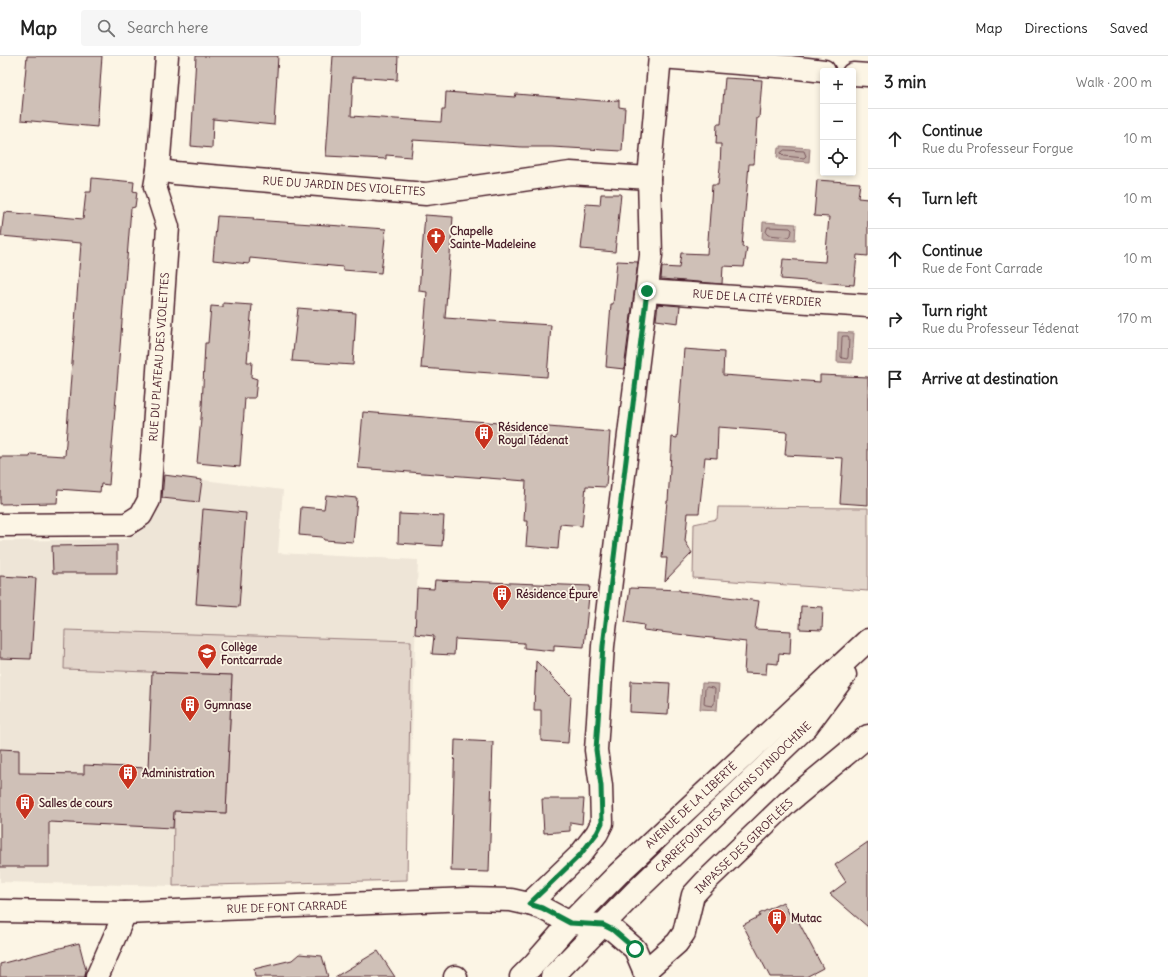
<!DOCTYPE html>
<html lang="en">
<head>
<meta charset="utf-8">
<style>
	:root { --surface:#fff; --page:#f6f6f6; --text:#222; --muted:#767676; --line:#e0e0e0 }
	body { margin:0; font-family:Delius,sans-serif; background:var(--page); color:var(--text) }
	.controls { position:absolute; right:12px; top:12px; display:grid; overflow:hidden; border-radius:4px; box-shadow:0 2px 6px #0003 }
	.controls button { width:36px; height:36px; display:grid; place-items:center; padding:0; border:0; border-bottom:1px solid var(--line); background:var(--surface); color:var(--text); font:20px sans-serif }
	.stop { position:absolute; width:12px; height:12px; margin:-9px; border:3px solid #0b8043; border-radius:50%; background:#fff }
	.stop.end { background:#0b8043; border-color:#fff; box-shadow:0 1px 4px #0008 }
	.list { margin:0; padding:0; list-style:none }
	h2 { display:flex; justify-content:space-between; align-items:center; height:52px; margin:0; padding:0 16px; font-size:17px }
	h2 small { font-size:13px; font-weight:400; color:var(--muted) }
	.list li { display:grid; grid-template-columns:26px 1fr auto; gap:12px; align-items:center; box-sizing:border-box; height:60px; padding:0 16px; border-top:1px solid var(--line) }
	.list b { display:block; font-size:15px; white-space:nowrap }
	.list p { margin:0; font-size:13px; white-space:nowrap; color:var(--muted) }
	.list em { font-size:13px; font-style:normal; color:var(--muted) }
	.icon { flex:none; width:22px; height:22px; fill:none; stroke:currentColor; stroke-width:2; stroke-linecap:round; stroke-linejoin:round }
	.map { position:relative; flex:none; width:868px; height:921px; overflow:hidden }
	header { display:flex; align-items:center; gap:24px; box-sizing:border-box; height:56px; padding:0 20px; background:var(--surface); border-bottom:1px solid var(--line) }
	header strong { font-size:19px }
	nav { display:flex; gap:22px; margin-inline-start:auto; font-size:14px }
	.search { width:280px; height:36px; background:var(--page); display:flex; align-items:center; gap:10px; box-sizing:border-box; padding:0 14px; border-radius:4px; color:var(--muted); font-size:15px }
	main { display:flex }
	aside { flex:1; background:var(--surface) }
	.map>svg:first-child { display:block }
	.built { fill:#eee5d7 }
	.green { fill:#e2d5ca; stroke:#967a7a }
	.water { fill:#c0aca5; stroke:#917474 }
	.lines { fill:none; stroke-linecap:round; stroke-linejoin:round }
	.shore { stroke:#79575c; stroke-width:1 }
	.building { fill:#cfc0b7; stroke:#4a1f2b }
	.minor-casing { stroke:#4a1f2b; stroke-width:25 }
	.major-casing { stroke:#4a1f2b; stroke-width:25 }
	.minor { stroke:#fcf5e5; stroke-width:22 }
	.major { stroke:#fcf5e5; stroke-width:22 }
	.route { stroke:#0b8043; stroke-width:5 }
	.labels { text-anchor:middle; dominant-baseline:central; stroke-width:3.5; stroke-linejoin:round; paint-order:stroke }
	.street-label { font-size:11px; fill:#4a1f2b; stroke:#fcf5e5 }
	.poi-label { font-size:11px; font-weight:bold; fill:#4a1f2b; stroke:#fcf5e5; text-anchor:start }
</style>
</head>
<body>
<header>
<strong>Map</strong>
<div class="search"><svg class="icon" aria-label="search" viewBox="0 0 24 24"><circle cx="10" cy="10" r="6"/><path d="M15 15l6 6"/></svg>Search here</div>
<nav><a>Map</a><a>Directions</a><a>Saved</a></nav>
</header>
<main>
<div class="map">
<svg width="868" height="921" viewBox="0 0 868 921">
	<rect width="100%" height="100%" fill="#fcf5e5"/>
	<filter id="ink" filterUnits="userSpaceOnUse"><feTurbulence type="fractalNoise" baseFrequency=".025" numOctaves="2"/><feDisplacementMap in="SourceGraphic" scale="8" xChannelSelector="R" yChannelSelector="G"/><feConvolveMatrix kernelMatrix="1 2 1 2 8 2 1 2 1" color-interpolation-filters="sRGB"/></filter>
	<g filter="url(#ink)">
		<path class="built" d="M164 419 283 434 278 497 418 504 407 824 173 830 0 826V485L125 483 135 479 150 468 156 459 162 444Z"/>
		<g class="green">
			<path d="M718 451 868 452V535L693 522 694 468 717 463Z"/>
			<path d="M65 574 411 585 407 824 173 830 174 755 226 757 232 619 64 613Z"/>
		</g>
		<g class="water">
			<path d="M781 90 810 92 809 106 780 104V102L777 101 778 92H781Z"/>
			<path d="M763 166 796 168 795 185 762 183Z"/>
			<path d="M838 276 854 277 852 307 837 306Z"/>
			<path d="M702 627 719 628 717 654 700 653Z"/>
		</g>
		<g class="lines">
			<g class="shore">
				<path d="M785 94 804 95 806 100 804 102 784 100 781 97Z"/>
				<path d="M768 171 790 172 792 174 791 179 789 181 768 179 766 177Z"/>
				<path d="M843 280H848L849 282 848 301 847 303 842 302 841 301 842 282Z"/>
				<path d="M707 631 713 632 715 633 714 648 712 650 706 649 704 648 705 633Z"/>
			</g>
		</g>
		<g class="building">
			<path d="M27 0H102L97 71 21 64Z"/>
			<path d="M196 0H278L274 69 213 63 212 92 191 90Z"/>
			<path d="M333 0H398L397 24 353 21 351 60 441 66 442 54H445L446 36 515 41 516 38 602 45 619 44V51L625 52 622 95 552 91H522L413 84 411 101 386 99V103L326 100Z"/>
			<path d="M725 22 762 24 759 62H757L754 108H749L742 191 747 192 744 211 723 210 722 228 661 223 662 211 679 212 681 197 707 198 712 129H718L720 111 721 88H716L717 68H721Z"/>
			<path d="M92 122 134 126 133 135 137 136 135 151 131 152 109 429 101 428 100 436 58 433 57 447 0 448V401H30L31 398 65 400 81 187 1 180 4 156 83 163 86 136H91Z"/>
			<path d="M817 124 860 127 858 142 868 143V200L857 199 854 229 781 223 783 203 825 206 829 161 814 160Z"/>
			<path d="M601 138H621L615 196 581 193 586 148 600 149Z"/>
			<path d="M425 159 453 161 445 262 551 269 547 321 421 312 427 236 419 235Z"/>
			<path d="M217 160 254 162 253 164 386 173 381 217 343 214V211L250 202 249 208 213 204Z"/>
			<path d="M617 205 638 206 624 313 606 311 611 248H613Z"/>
			<path d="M223 247 252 249 247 306H252L251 321 257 323 255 342H245L240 411 197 407 202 351 205 287H208L211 250 223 251Z"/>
			<path d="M658 248 680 250 678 267 656 264Z"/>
			<path d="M298 252 356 257 353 309 292 305Z"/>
			<path d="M684 293 724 296 723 319 820 326V319L868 321V449L840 447 843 402 785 399 787 376 718 371 717 402 705 401 699 457H688L685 485 692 497 665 525 667 502H662L667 445H668L672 381 677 382Z"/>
			<path d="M363 356 610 376 606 431 586 430 582 470 560 468 558 493 526 490 528 465H524L526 425 358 412Z"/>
			<path d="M164 419 202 424 199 446 162 442Z"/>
			<path d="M326 439 357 442 353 486 324 484 322 481 299 479 301 451 324 453Z"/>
			<path d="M203 453 246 457 239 551 196 548Z"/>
			<path d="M399 458 444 460 442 490 398 487Z"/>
			<path d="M117 489V517H53L52 490Z"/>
			<path d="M0 520 36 522 31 603 0 602Z"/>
			<path d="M435 524 590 530 584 591 554 589V595L524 592V587L455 583 454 599 432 598 434 580 415 578 417 532 434 533Z"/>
			<path d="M630 532 680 534V535L759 545 755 573 791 575 790 598 779 597 778 608 767 607 766 618 744 617 746 586 643 574 644 569 625 566Z"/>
			<path d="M801 550 823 551 822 574 800 573Z"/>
			<path d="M536 605 571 640 568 687 541 685V654H534Z"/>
			<path d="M152 616 232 619 226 757 174 755 173 772 49 766V811H0V693L19 694V717L84 718V709L148 712Z"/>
			<path d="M631 625 670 627 668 658 630 656Z"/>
			<path d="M455 684 493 686 489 816 451 815Z"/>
			<path d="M542 743H584L582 768 570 766V775L544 777Z"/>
			<path d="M868 786V871L830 838 846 826 835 809Z"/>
			<path d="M783 846 790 859 794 857 823 912 806 921H770L743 869 760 860 759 858Z"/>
			<path d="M79 887 86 914 85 921H0V908Z"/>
			<path d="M378 895 395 921H335Z"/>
			<path d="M299 898 322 900 328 921H255L254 913 292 904Z"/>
		</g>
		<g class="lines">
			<g class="minor-casing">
				<g id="minor">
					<path d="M661 1 790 11 824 15"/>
					<path d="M853 18 868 19"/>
					<path d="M158 114 175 117 426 138 570 117 649 122"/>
					<path d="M647 235 868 250"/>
					<path d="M0 469 127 468 141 459 149 444 168 171 155 131 158 114 167 0"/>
					<path d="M529 848 580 799 597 777 602 767 601 730 596 694 603 590 651 199 649 122 660 0"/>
					<path d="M0 855 125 857 469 843 511 844 529 848 542 852 570 867 603 869 613 874 635 893 647 921"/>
					<path d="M644 916 677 887 684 877 693 839 705 826 787 747 868 680"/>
					<path d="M97 921 125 857"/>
					<path d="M455 921H456"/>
				</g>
			</g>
			<g class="major-casing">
				<g id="major">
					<path d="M521 921 535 907 570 867 618 818 868 584"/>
					<path d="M552 921 635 836 807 670 845 619"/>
				</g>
			</g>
			<use href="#minor" class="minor"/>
			<use href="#major" class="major"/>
		</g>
	</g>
	<g class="lines" filter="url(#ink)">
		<path class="route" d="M635 893 613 874 603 869 570 867 542 852 529 848 580 799 597 777 602 767 601 730 596 694 603 590 647 235"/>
	</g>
	<defs>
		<g id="church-pin" transform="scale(1)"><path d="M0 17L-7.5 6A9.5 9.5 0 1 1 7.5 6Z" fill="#c8321e" stroke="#fcf5e5"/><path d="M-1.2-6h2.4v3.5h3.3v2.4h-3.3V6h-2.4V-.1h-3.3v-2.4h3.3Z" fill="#fff"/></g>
		<g id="building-pin" transform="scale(1)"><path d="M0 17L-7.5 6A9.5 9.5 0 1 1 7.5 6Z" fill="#c8321e" stroke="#fcf5e5"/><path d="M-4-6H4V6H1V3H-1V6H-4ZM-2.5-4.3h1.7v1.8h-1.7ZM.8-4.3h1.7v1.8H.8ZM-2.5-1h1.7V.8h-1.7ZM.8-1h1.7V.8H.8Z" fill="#fff"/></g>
		<g id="school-pin" transform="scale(1)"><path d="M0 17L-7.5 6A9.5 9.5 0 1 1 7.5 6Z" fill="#c8321e" stroke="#fcf5e5"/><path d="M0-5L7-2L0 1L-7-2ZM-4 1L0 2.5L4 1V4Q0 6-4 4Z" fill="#fff"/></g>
	</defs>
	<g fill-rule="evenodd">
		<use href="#church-pin" x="436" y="181"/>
		<use href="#building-pin" x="484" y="377"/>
		<use href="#building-pin" x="502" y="538"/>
		<use href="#school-pin" x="207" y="597"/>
		<use href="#building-pin" x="190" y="649"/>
		<use href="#building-pin" x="128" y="717"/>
		<use href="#building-pin" x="25" y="747"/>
		<use href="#building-pin" x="777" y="862"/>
	</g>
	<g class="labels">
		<g class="street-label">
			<text transform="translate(344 130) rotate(4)">RUE DU JARDIN DES VIOLETTES</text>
			<text transform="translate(757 242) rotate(4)">RUE DE LA CITÉ VERDIER</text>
			<text transform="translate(159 301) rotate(-86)">RUE DU PLATEAU DES VIOLETTES</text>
			<text transform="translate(733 741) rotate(-44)">CARREFOUR DES ANCIENS D'INDOCHINE</text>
			<text transform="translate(691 749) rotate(-43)">AVENUE DE LA LIBERTÉ</text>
			<text transform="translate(744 790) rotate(-44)">IMPASSE DES GIROFLÉES</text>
			<text transform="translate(287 851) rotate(-2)">RUE DE FONT CARRADE</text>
		</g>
		<g class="poi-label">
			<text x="450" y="175">Chapelle<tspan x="450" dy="13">Sainte-Madeleine</tspan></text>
			<text x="498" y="371">Résidence<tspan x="498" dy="13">Royal Tédenat</tspan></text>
			<text x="516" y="538">Résidence Épure</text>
			<text x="221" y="591">Collège<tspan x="221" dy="13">Fontcarrade</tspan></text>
			<text x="204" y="649">Gymnase</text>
			<text x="142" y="717">Administration</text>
			<text x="39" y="747">Salles de cours</text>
			<text x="791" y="862">Mutac</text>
		</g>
	</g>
</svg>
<div class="controls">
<button>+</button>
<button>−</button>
<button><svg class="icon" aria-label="locate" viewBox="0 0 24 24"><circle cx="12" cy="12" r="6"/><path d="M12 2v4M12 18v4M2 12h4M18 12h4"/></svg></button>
</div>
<div class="stop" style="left:635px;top:893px"></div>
<div class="stop end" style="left:647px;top:235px"></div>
</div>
<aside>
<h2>3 min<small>Walk · 200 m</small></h2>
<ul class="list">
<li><svg class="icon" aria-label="ahead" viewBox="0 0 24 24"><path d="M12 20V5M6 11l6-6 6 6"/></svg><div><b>Continue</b><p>Rue du Professeur Forgue</p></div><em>10 m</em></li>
<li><svg class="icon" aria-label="left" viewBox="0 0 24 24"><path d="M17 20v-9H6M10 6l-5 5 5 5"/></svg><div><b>Turn left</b></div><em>10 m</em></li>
<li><svg class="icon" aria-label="ahead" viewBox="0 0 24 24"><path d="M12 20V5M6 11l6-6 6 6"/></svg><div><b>Continue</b><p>Rue de Font Carrade</p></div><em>10 m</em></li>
<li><svg class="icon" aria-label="right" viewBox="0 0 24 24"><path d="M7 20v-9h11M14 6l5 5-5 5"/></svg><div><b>Turn right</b><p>Rue du Professeur Tédenat</p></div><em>170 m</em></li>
<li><svg class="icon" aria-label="arrive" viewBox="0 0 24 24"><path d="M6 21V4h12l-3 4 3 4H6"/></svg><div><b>Arrive at destination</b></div></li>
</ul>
</aside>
</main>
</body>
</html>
